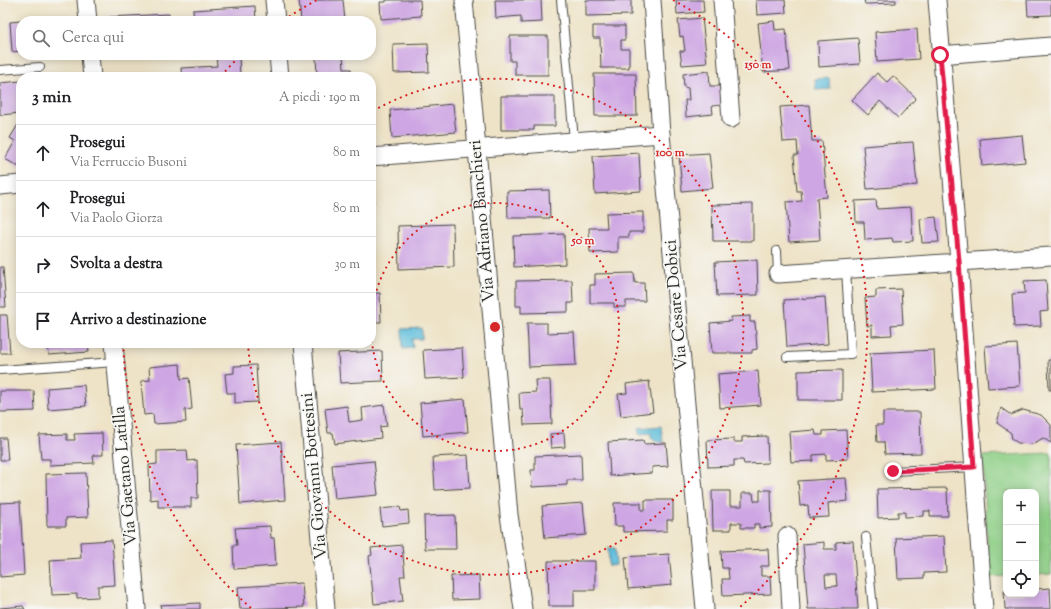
<!DOCTYPE html>
<html lang="it">
<head>
<meta charset="utf-8">
<style>
	:root { --surface:#fff; --page:#f6f6f6; --text:#202124; --muted:#757577; --line:#e0e0e0 }
	body { margin:0; font-family:"Sorts Mill Goudy",serif; background:var(--page); color:var(--text) }
	.controls { position:absolute; right:12px; bottom:12px; display:grid; overflow:hidden; border-radius:8px; box-shadow:0 2px 10px #0003 }
	.controls button { width:36px; height:36px; display:grid; place-items:center; padding:0; border:0; border-bottom:1px solid var(--line); background:var(--surface); color:var(--text); font:20px sans-serif }
	.stop { position:absolute; width:12px; height:12px; margin:-9px; border:3px solid #e11d48; border-radius:50%; background:#fff }
	.stop.end { background:#e11d48; border-color:#fff; box-shadow:0 1px 4px #0008 }
	.list { margin:0; padding:0; list-style:none }
	h2 { display:flex; justify-content:space-between; align-items:center; height:52px; margin:0; padding:0 16px; font-size:17px }
	h2 small { font-size:13px; font-weight:400; color:var(--muted) }
	.list li { display:grid; grid-template-columns:26px 1fr auto; gap:12px; align-items:center; box-sizing:border-box; height:56px; padding:0 16px; border-top:1px solid var(--line) }
	.list b { display:block; font-size:15px; white-space:nowrap }
	.list p { margin:0; font-size:13px; white-space:nowrap; color:var(--muted) }
	.list em { font-size:13px; font-style:normal; color:var(--muted) }
	.icon { flex:none; width:22px; height:22px; fill:none; stroke:currentColor; stroke-width:2; stroke-linecap:round; stroke-linejoin:round }
	.map { position:relative; flex:none; width:1051px; height:609px; overflow:hidden }
	.search { position:absolute; background:var(--surface); box-shadow:0 2px 10px #0003; left:16px; top:16px; width:360px; height:44px; display:flex; align-items:center; gap:10px; box-sizing:border-box; padding:0 14px; border-radius:16px; color:var(--muted); font-size:15px }
	.panel { position:absolute; background:var(--surface); box-shadow:0 2px 10px #0003; left:16px; top:72px; width:360px; height:276px; border-radius:16px }
	.map>svg:first-child { display:block }
	.green { fill:#90d088; stroke:#5e7e5a }
	.water { fill:#5ebedc; stroke:#447484 }
	.building { fill:#cea6e3; fill-rule:evenodd }
	.lines { fill:none; stroke-linecap:round; stroke-linejoin:round }
	.service-casing { stroke:#484742; stroke-width:10 }
	.minor-casing { stroke:#484742; stroke-width:19 }
	.service { stroke:#fff; stroke-width:8 }
	.minor { stroke:#fff; stroke-width:17 }
	.route { stroke:#e11d48; stroke-width:5 }
	.ring { fill:none; stroke:#d62828; stroke-width:2; stroke-dasharray:2 4 }
	.labels { text-anchor:middle; dominant-baseline:central; stroke-width:3; stroke-linejoin:round; paint-order:stroke }
	.street-label { font-size:17px; fill:#2b2b2b; stroke:#f6f6f2 }
	.centre { fill:#d62828; stroke:#f6f6f2; stroke-width:2 }
	.ring-label { font-size:12px; text-anchor:middle; font-weight:bold; fill:#d62828; stroke:#f6f6f2; stroke-width:3; stroke-linejoin:round; paint-order:stroke }
</style>
</head>
<body>
<div class="map">
<svg width="1051" height="609" viewBox="0 0 1051 609">
	<rect width="100%" height="100%" fill="#f6f6f2"/>
	<filter id="ink" filterUnits="userSpaceOnUse"><feTurbulence type="fractalNoise" baseFrequency=".025" numOctaves="2"/><feDisplacementMap in="SourceGraphic" scale="8" xChannelSelector="R" yChannelSelector="G"/><feConvolveMatrix kernelMatrix="1 2 1 2 8 2 1 2 1" color-interpolation-filters="sRGB"/></filter>
	<filter id="wash" filterUnits="userSpaceOnUse"><feTurbulence type="fractalNoise" baseFrequency=".012" numOctaves="4" result="noise"/><feDisplacementMap in="SourceGraphic" scale="16" xChannelSelector="R" yChannelSelector="G"/><feGaussianBlur stdDeviation="0.9" result="paint"/><feColorMatrix in="noise" values="0 0 0 0 0 0 0 0 0 0 0 0 0 0 0 0 0 1.4 0 .05"/><feComposite in="paint" operator="in"/></filter>
	<g filter="url(#wash)">
		<rect width="100%" height="100%" fill="#eee3c7"/>
		<path class="green" d="M1051 453V574L1036 575V492H1006V576L989 577 983 456Z"/>
		<g class="water">
			<path d="M829 78 830 89 816 90 815 79Z"/>
			<path d="M422 328V339H412L413 348 403 349 402 329Z"/>
			<path d="M661 426 663 442H658L651 437V433L639 434V428Z"/>
			<path d="M608 548H615L616 565 609 566Z"/>
		</g>
		<g id="blocks">
			<g class="building">
				<path d="M299 0H343L345 21H301Z"/>
				<path d="M386 0H420L421 16 381 19 380 2H386Z"/>
				<path d="M495 0H541L542 22 521 23V16L496 18Z"/>
				<path d="M586 0H631V15L586 16Z"/>
				<path d="M676 0H703L704 12 677 14Z"/>
				<path d="M756 0H785L786 13 757 15Z"/>
				<path d="M864 0H896V3L865 4Z"/>
				<path d="M1027 0H1051V15L1028 16Z"/>
				<path d="M255 6 256 21H194L193 10Z"/>
				<path d="M169 14 170 21H109V17Z"/>
				<path d="M702 18 707 63 682 65 680 51H685L683 36 680 37 678 20Z"/>
				<path d="M21 21V51L12 52 10 22Z"/>
				<path d="M774 21 775 30 786 29 790 70 763 72 758 23Z"/>
				<path d="M593 26H625V40H621V49H629V68H601L600 38H593Z"/>
				<path d="M917 29 919 59 877 62 875 32Z"/>
				<path d="M510 36H548V75H515V61H510Z"/>
				<path d="M858 38 860 64 819 67 818 41Z"/>
				<path d="M428 43 429 72 394 73 393 44Z"/>
				<path d="M216 55H239L240 77H182L181 68 217 66Z"/>
				<path d="M316 55H343L344 69H351L352 77H317Z"/>
				<path d="M709 71 710 86H720L722 105 712 106 713 114 686 117 685 100H689L688 88 684 87 683 74Z"/>
				<path d="M877 73 887 82 893 76 916 98 898 118 880 101 868 115 852 100Z"/>
				<path d="M594 74H636L637 116H595Z"/>
				<path d="M21 81V113L0 115V83Z"/>
				<path d="M501 96H555V126H534V130H501Z"/>
				<path d="M453 104 456 132 392 138 390 110Z"/>
				<path d="M809 105 812 141H822L827 197 817 198 820 240 789 242 786 202 802 201 801 191H797L794 155H798L797 141 783 142 780 107Z"/>
				<path d="M19 123 21 124V168L5 159 15 141 10 138Z"/>
				<path d="M1022 135 1025 162 982 166 980 139Z"/>
				<path d="M913 142 917 185 867 189 863 146Z"/>
				<path d="M639 153 641 191 595 194 593 156Z"/>
				<path d="M709 153 713 188 682 191 679 155Z"/>
				<path d="M371 176H373L374 202H371Z"/>
				<path d="M549 190 550 218H508L507 191Z"/>
				<path d="M876 200 877 209 911 207 913 241 893 242 892 238 865 240 864 222H856L855 201Z"/>
				<path d="M753 204V241H713L712 205Z"/>
				<path d="M643 212V232H629V237H618V252L590 253 589 228H607L606 213Z"/>
				<path d="M936 217 939 242 922 243 920 219Z"/>
				<path d="M453 224 454 267 399 269 398 226Z"/>
				<path d="M564 234 565 264 514 267 513 236Z"/>
				<path d="M757 260 758 295 717 296 715 262Z"/>
				<path d="M0 267H3L6 307H0Z"/>
				<path d="M634 273 635 283H644L645 301H626V307H614V303H590V285H595V274Z"/>
				<path d="M572 280 573 303H568V312L521 313V306H516V281Z"/>
				<path d="M1046 280 1048 311 1040 312 1041 326 1014 327 1012 294 1025 293 1024 281Z"/>
				<path d="M371 289H374V293H380L381 322H371Z"/>
				<path d="M901 289 903 324 891 325 892 335 872 336V325L867 326 865 298 876 297V290Z"/>
				<path d="M825 297 828 344 787 347 784 300Z"/>
				<path d="M0 315H7L10 353H0Z"/>
				<path d="M750 316V322H755L757 349 752 350V353H712L710 323 732 321 731 317Z"/>
				<path d="M527 323H547V333L574 332 576 365 529 367Z"/>
				<path d="M48 343H88L89 352 49 355Z"/>
				<path d="M1017 344 1020 386 988 388 985 346Z"/>
				<path d="M462 348 464 377 425 379 423 350Z"/>
				<path d="M934 350 936 389 872 392 870 353Z"/>
				<path d="M382 351 383 381 340 383 338 353Z"/>
				<path d="M1048 360H1051V390H1049Z"/>
				<path d="M180 364 181 379 189 378 192 409 185 410 186 422 154 424 153 414 144 415 141 381 150 380 149 367Z"/>
				<path d="M256 365 258 402 235 403V393H227L225 374 234 373V366Z"/>
				<path d="M842 370V400H798V371Z"/>
				<path d="M758 371 761 405 720 408 718 374Z"/>
				<path d="M535 380H550L552 424 524 425 523 410H520L519 393 536 392Z"/>
				<path d="M649 381 653 412 621 416 618 394 627 393 626 384Z"/>
				<path d="M84 385 86 406 48 409 47 388Z"/>
				<path d="M0 391H34L35 411 0 412Z"/>
				<path d="M465 399 468 432 423 436 420 403Z"/>
				<path d="M384 405 387 426 380 427 381 438 335 444 333 433H328L325 409 347 406 349 422 363 420 362 408Z"/>
				<path d="M1001 408 1011 415 1023 410 1041 415 1051 425V443L1043 438 1033 444 1018 443 1012 439 1011 433 997 423Z"/>
				<path d="M883 412H920L921 453 885 454 884 442H877L876 425H883Z"/>
				<path d="M815 430 816 435H823V431L846 430 848 459 826 460V454L813 455V461L791 462 789 432Z"/>
				<path d="M102 433 103 455H93L94 463 50 465V459H41L39 435 67 434V440H75L74 434Z"/>
				<path d="M564 433 565 447 551 448 550 434Z"/>
				<path d="M767 436 768 463 744 464 743 460H734V466L708 467 707 440 734 439V442H742V437Z"/>
				<path d="M0 438H6L8 460H0Z"/>
				<path d="M643 440 644 444 666 443 668 466 652 467V473L610 476 608 442Z"/>
				<path d="M281 442 285 500 240 504 236 445Z"/>
				<path d="M187 450 188 461 197 460 198 498H191V507H158V499L150 500 149 465 157 464V451Z"/>
				<path d="M581 454 582 480H567V485L532 487 531 470H535V456Z"/>
				<path d="M468 455 470 488 435 490 433 457Z"/>
				<path d="M374 461 378 495 335 499 332 465Z"/>
				<path d="M86 473 88 517 66 518V526H47L46 474Z"/>
				<path d="M846 478 848 501 828 503 829 517 809 518 808 505 800 506 798 481Z"/>
				<path d="M947 488 948 516H930V511H924V516L905 517V512H898V517L878 518 877 489Z"/>
				<path d="M760 490H771L772 527 759 528V524H754V528H741V523H731V530H713L712 491H730V506H742V493H753L754 501H760Z"/>
				<path d="M645 500H673V520H667V531L623 532V526H615L614 503H641V510H645Z"/>
				<path d="M20 502 24 575 0 577V503Z"/>
				<path d="M583 503 586 535 545 538 542 506Z"/>
				<path d="M400 507 401 511 408 510 409 523 382 526 380 509Z"/>
				<path d="M455 515 456 549H425L424 516Z"/>
				<path d="M270 526 271 538H274L276 566 234 569 233 545H237L235 528Z"/>
				<path d="M944 536 946 572 924 573V578L898 579 896 538Z"/>
				<path d="M112 540 115 585 98 586V597L77 598V594L52 595 50 560 81 558 80 542Z"/>
				<path d="M853 541 858 609H808L803 544 824 542V549H836V542ZM825 575H836L837 586 826 587Z"/>
				<path d="M402 545 405 576H400L403 601 374 604 369 556 372 555 371 548Z"/>
				<path d="M768 549 769 566H761V576H770L771 594 723 596 722 579H729L728 568H722L721 551Z"/>
				<path d="M669 554 672 585 628 589 625 557Z"/>
				<path d="M548 561H595V590H574V606H549Z"/>
				<path d="M479 575 480 599 452 600 451 576Z"/>
				<path d="M302 583 304 607 240 609 238 587Z"/>
				<path d="M1050 588 1051 609H1005L1004 590H1006V594H1036V589Z"/>
				<path d="M200 603V609H161L160 605Z"/>
				<path d="M23 606 25 609H0V608Z"/>
			</g>
		</g>
	</g>
	<g filter="url(#ink)">
		<use href="#blocks" fill-opacity="0" stroke="#484742" stroke-width="1"/>
		<g class="lines">
			<g class="service-casing">
				<g id="service">
					<path d="M561 0 574 140"/>
					<path d="M0 70 40 67"/>
					<path d="M777 251 778 274"/>
					<path d="M787 357 851 354 846 269"/>
					<path d="M0 370 116 362"/>
					<path d="M893 471 974 467"/>
					<path d="M866 537 873 609"/>
				</g>
			</g>
			<g class="minor-casing">
				<g id="minor">
					<path d="M86 0 88 21"/>
					<path d="M274 0 276 21"/>
					<path d="M464 0 509 515 523 609"/>
					<path d="M652 0 661 134 705 609"/>
					<path d="M722 0 731 119"/>
					<path d="M937 0 959 261 984 609"/>
					<path d="M90 55 92 77"/>
					<path d="M278 55 280 77"/>
					<path d="M940 55 1051 46"/>
					<path d="M371 157 661 134"/>
					<path d="M0 186 21 184"/>
					<path d="M778 274 1051 256"/>
					<path d="M114 343 137 609"/>
					<path d="M303 343 326 609"/>
					<path d="M787 536 791 609"/>
				</g>
			</g>
			<use href="#service" class="service"/>
			<use href="#minor" class="minor"/>
		</g>
	</g>
	<g class="lines" filter="url(#ink)">
		<path class="route" d="M893 471 974 467 959 261 940 55"/>
	</g>
	<g class="ring">
		<path d="M371 326A124 124 0 1 1 371 328"/>
		<path d="M373 111A248 248 0 1 1 248 344"/>
		<path d="M251 608A372 372 0 0 1 123 343M221 76A372 372 0 0 1 239 57M284 20A372 372 0 0 1 317 0M673 0A372 372 0 0 1 739 608"/>
	</g>
	<g class="labels">
		<g class="street-label">
			<text transform="translate(483 221) rotate(-95)">Via Adriano Banchieri</text>
			<text transform="translate(677 305) rotate(-95)">Via Cesare Dobici</text>
			<text transform="translate(126 476) rotate(-95)">Via Gaetano Latilla</text>
			<text transform="translate(315 476) rotate(-95)">Via Giovanni Bottesini</text>
		</g>
	</g>
	<circle cx="495" cy="327" r="6" class="centre"/>
	<g class="ring-label">
		<text x="758" y="68">150 m</text>
		<text x="670" y="156">100 m</text>
		<text x="583" y="244">50 m</text>
	</g>
</svg>
<div class="controls">
<button>+</button>
<button>−</button>
<button><svg class="icon" aria-label="locate" viewBox="0 0 24 24"><circle cx="12" cy="12" r="6"/><path d="M12 2v4M12 18v4M2 12h4M18 12h4"/></svg></button>
</div>
<div class="stop" style="left:940px;top:55px"></div>
<div class="stop end" style="left:893px;top:471px"></div>
<div class="search"><svg class="icon" aria-label="search" viewBox="0 0 24 24"><circle cx="10" cy="10" r="6"/><path d="M15 15l6 6"/></svg>Cerca qui</div>
<section class="panel">
<h2>3 min<small>A piedi · 190 m</small></h2>
<ul class="list">
<li><svg class="icon" aria-label="ahead" viewBox="0 0 24 24"><path d="M12 20V5M6 11l6-6 6 6"/></svg><div><b>Prosegui</b><p>Via Ferruccio Busoni</p></div><em>80 m</em></li>
<li><svg class="icon" aria-label="ahead" viewBox="0 0 24 24"><path d="M12 20V5M6 11l6-6 6 6"/></svg><div><b>Prosegui</b><p>Via Paolo Giorza</p></div><em>80 m</em></li>
<li><svg class="icon" aria-label="right" viewBox="0 0 24 24"><path d="M7 20v-9h11M14 6l5 5-5 5"/></svg><div><b>Svolta a destra</b></div><em>30 m</em></li>
<li><svg class="icon" aria-label="arrive" viewBox="0 0 24 24"><path d="M6 21V4h12l-3 4 3 4H6"/></svg><div><b>Arrivo a destinazione</b></div></li>
</ul>
</section>
</div>
</body>
</html>
